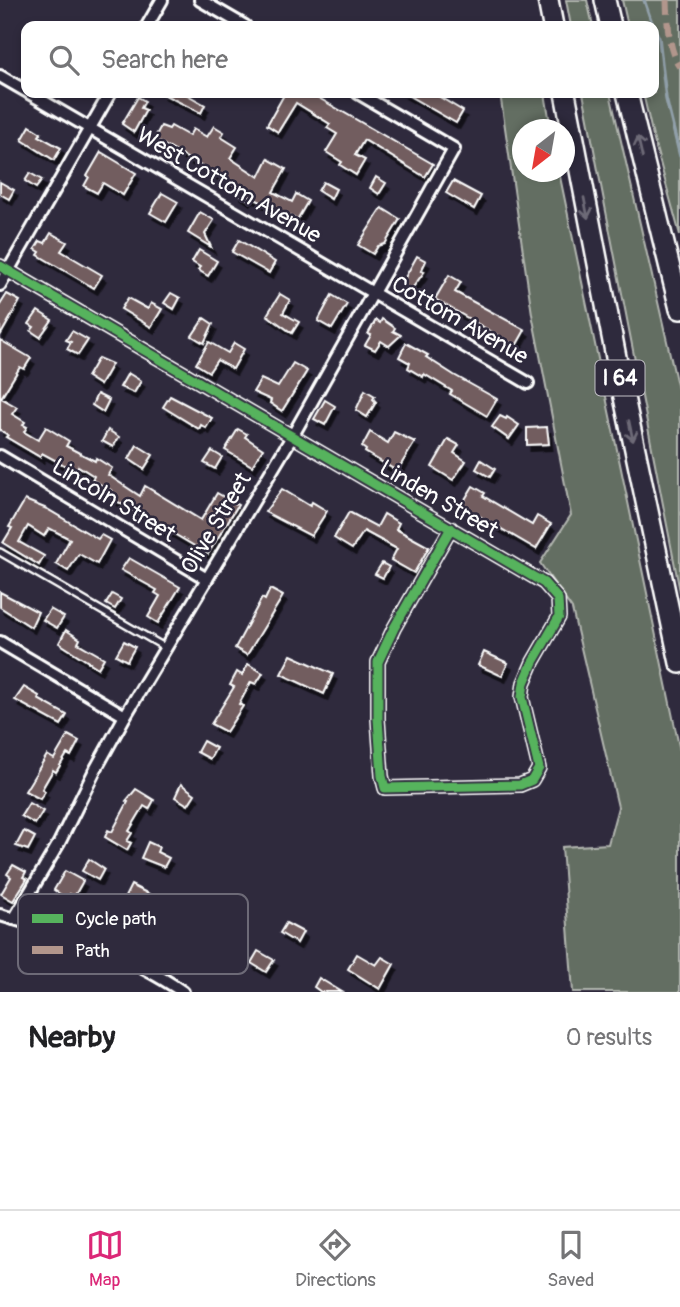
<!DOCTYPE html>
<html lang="en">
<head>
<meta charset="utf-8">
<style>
	:root { --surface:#fff; --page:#f6f6f6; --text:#202124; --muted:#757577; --line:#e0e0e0; --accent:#db2777 }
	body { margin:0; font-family:Pangolin,sans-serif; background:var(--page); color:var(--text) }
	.compass { position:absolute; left:512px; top:119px; width:63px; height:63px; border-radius:50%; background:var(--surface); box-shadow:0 4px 10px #0003; rotate:211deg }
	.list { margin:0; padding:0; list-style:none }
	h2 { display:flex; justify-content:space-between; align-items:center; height:91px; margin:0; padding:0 28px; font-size:30px }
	h2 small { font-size:23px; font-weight:400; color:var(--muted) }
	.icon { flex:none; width:38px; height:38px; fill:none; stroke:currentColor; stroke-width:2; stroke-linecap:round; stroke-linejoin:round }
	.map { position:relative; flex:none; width:680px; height:992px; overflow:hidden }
	.search { position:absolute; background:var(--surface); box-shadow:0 4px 10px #0003; left:21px; right:21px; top:21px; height:77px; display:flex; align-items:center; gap:18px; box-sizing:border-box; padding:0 24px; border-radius:14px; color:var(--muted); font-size:26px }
	.sheet { height:217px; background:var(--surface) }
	nav { display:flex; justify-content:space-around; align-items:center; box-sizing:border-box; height:98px; border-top:2px solid var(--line); background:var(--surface); font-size:19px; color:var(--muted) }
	nav a { display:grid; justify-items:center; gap:4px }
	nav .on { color:var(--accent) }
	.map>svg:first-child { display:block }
	.green { fill:#646e62; stroke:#b2b6b0; stroke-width:2 }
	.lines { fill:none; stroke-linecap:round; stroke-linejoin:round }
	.stream { stroke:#91a0aa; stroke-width:3.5 }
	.building { fill:#725d5f; stroke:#fff; stroke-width:2; filter:url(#shadow) }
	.service-casing { stroke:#fff; stroke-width:10 }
	.minor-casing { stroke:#fff; stroke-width:16 }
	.motorway-casing { stroke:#fff; stroke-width:24 }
	.service { stroke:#2f2a3d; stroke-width:5 }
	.minor { stroke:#2f2a3d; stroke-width:10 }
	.motorway { stroke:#2f2a3d; stroke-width:19 }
	.quiet { stroke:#b2968c; stroke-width:7; stroke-dasharray:14 7; stroke-linecap:butt }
	.cycleway-casing { stroke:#2f2a3d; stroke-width:13 }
	.cycleway { stroke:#56b35d; stroke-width:9 }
	.oneway { stroke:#6d6a77 }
	.labels { text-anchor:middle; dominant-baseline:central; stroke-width:5; stroke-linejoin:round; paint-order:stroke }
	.shield { fill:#2f2a3d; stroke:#c1bfc5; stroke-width:2 }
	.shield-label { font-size:21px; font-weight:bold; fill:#fff }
	.street-label { font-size:23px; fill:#fff; stroke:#2f2a3d }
	.key { fill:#2f2a3d; stroke:#6d6a77; stroke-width:2 }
	.key-label { font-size:19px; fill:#fff }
</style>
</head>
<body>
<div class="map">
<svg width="680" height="992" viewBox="0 0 680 992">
	<defs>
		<filter id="shadow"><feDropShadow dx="3.5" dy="6" stdDeviation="0" flood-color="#0009"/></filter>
	</defs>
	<rect width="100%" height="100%" fill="#2f2a3d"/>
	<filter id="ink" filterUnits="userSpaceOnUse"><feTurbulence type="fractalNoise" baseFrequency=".0143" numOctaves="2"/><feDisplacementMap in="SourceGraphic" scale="14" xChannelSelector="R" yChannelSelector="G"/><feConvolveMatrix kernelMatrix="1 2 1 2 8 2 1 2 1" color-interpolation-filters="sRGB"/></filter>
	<g filter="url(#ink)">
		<g class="green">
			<path d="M566 0H587L593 26H571Z"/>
			<path d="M622 0H680V235L653 137 643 93H654V26H628Z"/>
			<path d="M500 93H545L551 129 522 130V172H559L680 751V992H573L562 847 608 844 618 807 572 609 540 563 571 515 532 314Z"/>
			<path d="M583 93H610L680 398V592Z"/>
		</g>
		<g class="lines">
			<g class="stream">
				<path d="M644 0 653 26"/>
				<path d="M654 27 659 38 666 99 680 156"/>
			</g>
		</g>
		<g class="building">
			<path d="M161 93H184L205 105 201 113Z"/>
			<path d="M285 93H310L433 164 425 177 364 140 355 155 365 160 356 175 340 165 342 162 326 152 337 134 327 128 330 124 296 103 278 132 267 125Z"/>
			<path d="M404 93H433L463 111 456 123Z"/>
			<path d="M138 97 145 101 141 108 146 110 134 132 122 124Z"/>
			<path d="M30 126 41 133 39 136 61 148 54 160 22 140Z"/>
			<path d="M161 126 169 129 171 126 189 136 193 129 207 137 214 126 224 132 221 137 237 147 230 158 259 177 268 159 286 169 273 192 292 202 296 194 308 201 297 220 249 196 247 199 238 193 239 188 154 139Z"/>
			<path d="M101 152 136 173 123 195 103 183 97 193 84 186 89 177 87 176Z"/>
			<path d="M30 173 42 180 36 188 25 181Z"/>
			<path d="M376 177 386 183 379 194 370 188Z"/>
			<path d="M453 181 481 196 474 209 446 193Z"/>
			<path d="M0 182 14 190 9 199 0 194Z"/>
			<path d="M323 182 336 189 331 199 318 191Z"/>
			<path d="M162 193 178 202 166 222 150 213Z"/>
			<path d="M382 208 400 219 385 244 378 246 373 254 358 245Z"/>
			<path d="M200 212 214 220 205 234 211 247 188 233Z"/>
			<path d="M51 233 67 242 61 251 102 275 94 288 38 255 40 252 35 249 40 241 45 243Z"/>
			<path d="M239 240 275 262 269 273 232 252Z"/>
			<path d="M199 250 217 261 208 276 198 270 200 267 192 262Z"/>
			<path d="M417 256 426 261 421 271 424 272 411 290 403 286 405 282 403 281Z"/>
			<path d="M449 275 461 282 455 292 525 330 516 346 435 299Z"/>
			<path d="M171 293 180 298 174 309 164 303Z"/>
			<path d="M7 294 20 301 0 336V305Z"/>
			<path d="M280 294 290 300 283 313 299 322 292 333 267 315Z"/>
			<path d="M332 295 347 304 332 329 318 321Z"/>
			<path d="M128 298 148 309 151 303 162 309 151 327 121 309Z"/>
			<path d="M38 311 52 320 40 337 31 331 34 327 29 324Z"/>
			<path d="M204 318 213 324 204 343 192 336Z"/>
			<path d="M382 319 395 328 393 331 401 335 389 346 381 341 375 350 365 345 371 335 368 334 376 320 380 323Z"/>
			<path d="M72 331 88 340 78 355 67 349 71 342 66 340Z"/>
			<path d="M0 340 31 358 24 369 20 367 1 398 17 407 12 414 25 422 23 425 27 427 24 432 38 440 46 427 69 441 66 446 95 461 96 458 112 468 108 475 140 496 145 486 201 520 217 493 238 505 208 554 169 531H164L109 496 112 491 92 480 94 476 78 466 75 471 42 453 40 457 6 437 8 435 0 430Z"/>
			<path d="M209 342 228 353 234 343 244 349 233 369 217 360 209 372 196 364Z"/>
			<path d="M406 343 428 355 426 357 454 375 497 399 487 416 450 394 452 391 424 374 423 377 408 368 410 363 399 357Z"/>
			<path d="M98 358 112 364 100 385 87 377Z"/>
			<path d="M293 363 307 371 282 411 270 403 271 400 253 392 261 379 278 387Z"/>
			<path d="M128 373 141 381 134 393 120 387Z"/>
			<path d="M365 390 375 396 373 399 376 402 367 417 356 410Z"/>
			<path d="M97 394 109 400 103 412 92 405Z"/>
			<path d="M170 396 212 418 206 428 201 425 199 429 163 407Z"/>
			<path d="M325 400 335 406 325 425 314 419Z"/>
			<path d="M500 416 506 419 507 417 519 425 509 439 492 427Z"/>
			<path d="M547 427 549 444 527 445V428Z"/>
			<path d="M238 429 247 434 245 437 263 449 252 466 225 450Z"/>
			<path d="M108 430 119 437 113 447 102 441Z"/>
			<path d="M370 432 388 443 394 432 415 442 397 471 365 452 366 450 362 447Z"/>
			<path d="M448 439 459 445 454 453 466 461 453 480 432 467Z"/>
			<path d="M137 445 153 455 144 469 129 459Z"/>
			<path d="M212 451 222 457 215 469 204 463Z"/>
			<path d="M481 460 495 469 490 477 476 469Z"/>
			<path d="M473 486 485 493 483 496 532 525 537 516 551 524 536 549 474 513 473 515 465 510 466 509 461 506Z"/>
			<path d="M282 489 310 506 312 502 327 511 311 536 265 512Z"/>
			<path d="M25 500 47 509 98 539 101 535 110 540 97 564 79 554 68 571 56 564 70 539 49 528 44 536 28 526 19 542 44 556 39 565 3 543 12 528 9 527Z"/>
			<path d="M349 512 377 527 384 514 399 523 396 529 429 547 414 573 391 560 397 549 364 531 352 549 334 538Z"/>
			<path d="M129 558 180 587 158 623 148 617 160 596 155 593 157 590 121 570Z"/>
			<path d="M382 563 389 567 383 578 375 574Z"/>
			<path d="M270 589 283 596 247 655 235 648 262 598 265 600Z"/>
			<path d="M0 592 38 612 31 627 0 607Z"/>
			<path d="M112 594 121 599 115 609 106 604Z"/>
			<path d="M50 609 64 617 57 628 43 620Z"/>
			<path d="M66 630 80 639 78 643 104 658 98 668 59 643Z"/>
			<path d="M124 641 135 647 127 661 116 655Z"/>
			<path d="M484 652 508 663 502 676 478 665Z"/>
			<path d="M291 655 333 674 324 694 281 674Z"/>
			<path d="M248 664 263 673 256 684 251 682 239 704 243 706 226 732 211 724 234 687 230 685 237 672 242 675Z"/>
			<path d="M24 687 39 696 38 699 67 715 61 725 15 700Z"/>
			<path d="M68 735 79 741 71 756 67 754 56 772 53 770 42 789 45 791 40 799 25 791 47 755 54 759Z"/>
			<path d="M203 741 216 748 210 759 197 752Z"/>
			<path d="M181 784 195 794 188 805 175 797Z"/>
			<path d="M136 789 154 800 149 809 144 806 129 831 132 833 127 841 131 843 127 850 105 837 108 830 112 832 128 802 126 801Z"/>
			<path d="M29 803 43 811 35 824 21 816Z"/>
			<path d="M24 831 35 837 28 850 16 846Z"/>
			<path d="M148 842 159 847 157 852 169 858 164 867 141 858Z"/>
			<path d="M89 859 104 869 98 880 82 871Z"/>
			<path d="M13 865 26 872 23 877 27 879 13 901 1 894 11 877 7 874Z"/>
			<path d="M65 871 83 881 74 897 70 894 67 899 54 890Z"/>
			<path d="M131 885 169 904 163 916 125 897Z"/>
			<path d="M286 923 303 932 297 943 280 933Z"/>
			<path d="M258 951 274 960 266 972 251 963Z"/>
			<path d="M357 954 376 965 382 957 394 964 380 989 348 969Z"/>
			<path d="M319 978 342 992H321L314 987Z"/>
		</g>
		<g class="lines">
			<g class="service-casing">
				<path id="service" d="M0 552 166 648"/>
			</g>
			<g class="minor-casing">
				<g id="minor">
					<path d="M200 0 245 26"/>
					<path d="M147 26 162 0"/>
					<path d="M0 76 26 91"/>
					<path d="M29 93 528 383"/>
					<path d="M0 266 544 583 558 599 559 617 533 662 524 683 522 697 539 768 532 780 520 785 385 788 382 776 378 719V662L394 628 451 528"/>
					<path d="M0 285 110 93"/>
					<path d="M0 456 207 579"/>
					<path d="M0 642 125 716"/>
					<path d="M0 915C64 933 128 954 183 992"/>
					<path d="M14 919 59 843 94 772 125 716 293 435 454 149 358 93"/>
				</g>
			</g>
			<g class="motorway-casing">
				<g id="motorway">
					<path d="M548 0 553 26"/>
					<path d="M605 0 611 26"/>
					<path d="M565 93 621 383 680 663"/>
					<path d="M627 93 680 309"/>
				</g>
			</g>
			<use href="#service" class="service"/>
			<use href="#minor" class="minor"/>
			<use href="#motorway" class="motorway"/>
			<path class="quiet" d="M667 0C668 21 667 49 680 67"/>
			<g class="cycleway-casing">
				<path id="cycleway" d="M0 266 544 583 558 599 559 617 533 662 524 683 522 697 539 768 532 780 520 785 385 788 382 776 378 719V662L394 628 451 528"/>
			</g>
			<use href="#cycleway" class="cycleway"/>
		</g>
		<defs><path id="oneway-shaft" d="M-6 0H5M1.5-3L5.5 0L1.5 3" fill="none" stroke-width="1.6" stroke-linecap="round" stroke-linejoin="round" transform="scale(1.75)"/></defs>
		<g class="oneway">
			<use href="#oneway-shaft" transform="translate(640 147) rotate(-103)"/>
			<use href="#oneway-shaft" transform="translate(586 208) rotate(79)"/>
			<use href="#oneway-shaft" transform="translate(631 431) rotate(78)"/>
		</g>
	</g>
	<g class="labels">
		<rect class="shield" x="595.5" y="360.5" width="49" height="35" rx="5"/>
		<g class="shield-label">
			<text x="620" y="378">I 64</text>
		</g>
		<g class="street-label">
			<text transform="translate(229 185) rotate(30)">West Cottom Avenue</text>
			<text transform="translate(460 320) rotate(30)">Cottom Avenue</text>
			<text transform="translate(439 499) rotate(30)">Linden Street</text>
			<text transform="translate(114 500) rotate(31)">Lincoln Street</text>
			<text transform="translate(216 523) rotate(-59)">Olive Street</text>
		</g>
	</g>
	<rect x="18" y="894" width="230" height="80" rx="10" class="key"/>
	<rect x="32" y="914" width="31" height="9" fill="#56b35d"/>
	<rect x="32" y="946" width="31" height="8" fill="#b2968c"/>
	<g class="key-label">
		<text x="75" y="925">Cycle path</text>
		<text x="75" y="957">Path</text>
	</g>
</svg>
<svg class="compass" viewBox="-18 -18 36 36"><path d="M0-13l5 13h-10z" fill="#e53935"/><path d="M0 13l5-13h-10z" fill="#757577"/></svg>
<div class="search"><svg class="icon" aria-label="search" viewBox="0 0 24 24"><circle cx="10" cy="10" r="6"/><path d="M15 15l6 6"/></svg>Search here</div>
</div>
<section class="sheet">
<h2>Nearby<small>0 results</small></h2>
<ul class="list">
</ul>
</section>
<nav>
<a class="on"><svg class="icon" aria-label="map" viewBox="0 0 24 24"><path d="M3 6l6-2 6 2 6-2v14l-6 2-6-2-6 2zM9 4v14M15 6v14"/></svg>Map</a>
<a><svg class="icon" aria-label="directions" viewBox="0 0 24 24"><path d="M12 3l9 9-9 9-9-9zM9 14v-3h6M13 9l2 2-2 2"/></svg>Directions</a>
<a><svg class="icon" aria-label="saved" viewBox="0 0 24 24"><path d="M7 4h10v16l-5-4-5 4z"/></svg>Saved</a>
</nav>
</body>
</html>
